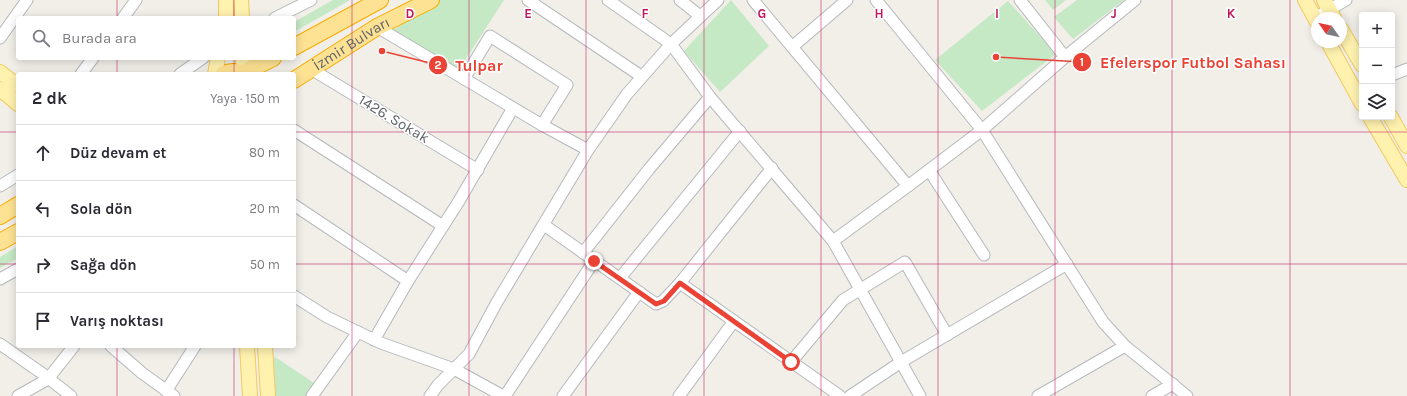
<!DOCTYPE html>
<html lang="tr">
<head>
<meta charset="utf-8">
<style>
	:root { --surface:#fff; --page:#f7f7f7; --text:#2b2b33; --muted:#7c7c81; --line:#e1e1e2 }
	body { margin:0; font-family:Karla,sans-serif; background:var(--page); color:var(--text) }
	.controls { position:absolute; right:12px; top:12px; display:grid; overflow:hidden; border-radius:4px; box-shadow:0 2px 10px #0003 }
	.controls button { width:36px; height:36px; display:grid; place-items:center; padding:0; border:0; border-bottom:1px solid var(--line); background:var(--surface); color:var(--text); font:20px sans-serif }
	.compass { position:absolute; left:1311px; top:12px; width:36px; height:36px; border-radius:50%; background:var(--surface); box-shadow:0 2px 10px #0003; rotate:304deg }
	.stop { position:absolute; width:12px; height:12px; margin:-9px; border:3px solid #ea4335; border-radius:50%; background:#fff }
	.stop.end { background:#ea4335; border-color:#fff; box-shadow:0 1px 4px #0008 }
	.list { margin:0; padding:0; list-style:none }
	h2 { display:flex; justify-content:space-between; align-items:center; height:52px; margin:0; padding:0 16px; font-size:17px }
	h2 small { font-size:13px; font-weight:400; color:var(--muted) }
	.list li { display:grid; grid-template-columns:26px 1fr auto; gap:12px; align-items:center; box-sizing:border-box; height:56px; padding:0 16px; border-top:1px solid var(--line) }
	.list b { display:block; font-size:15px; white-space:nowrap }
	.list em { font-size:13px; font-style:normal; color:var(--muted) }
	.icon { flex:none; width:22px; height:22px; fill:none; stroke:currentColor; stroke-width:2; stroke-linecap:round; stroke-linejoin:round }
	.map { position:relative; flex:none; width:1407px; height:396px; overflow:hidden }
	.search { position:absolute; background:var(--surface); box-shadow:0 2px 10px #0003; left:16px; top:16px; width:280px; height:44px; display:flex; align-items:center; gap:10px; box-sizing:border-box; padding:0 14px; border-radius:4px; color:var(--muted); font-size:15px }
	.panel { position:absolute; background:var(--surface); box-shadow:0 2px 10px #0003; left:16px; top:72px; width:280px; height:276px; border-radius:4px }
	.map>svg:first-child { display:block }
	.green { fill:#c5e8c5 }
	.lines { fill:none; stroke-linecap:round; stroke-linejoin:round }
	.minor-casing { stroke:#b5b8bc; stroke-width:13 }
	.major-casing { stroke:#f2c960; stroke-width:16 }
	.highway-casing { stroke:#f9ab00; stroke-width:18 }
	.minor { stroke:#fff; stroke-width:11 }
	.major { stroke:#fff2af; stroke-width:14 }
	.highway { stroke:#fde293; stroke-width:16 }
	.route { stroke:#ea4335; stroke-width:5 }
	.grid { fill:none; stroke:#c2185b; stroke-width:1; stroke-opacity:0.55 }
	.labels { text-anchor:middle; dominant-baseline:central; stroke-width:3; stroke-linejoin:round; paint-order:stroke }
	.street-label { font-size:15px; fill:#5f6368; stroke:#fff }
	.grid-label { font-size:13px; text-anchor:middle; font-weight:bold; fill:#c2185b; stroke:#fff; stroke-width:3; stroke-linejoin:round; paint-order:stroke }
	.leader { fill:none; stroke:#ea4335; stroke-width:1.5 }
	.callout-dot { fill:#ea4335; stroke:#fff; stroke-width:1.5 }
	.mark-label { font-size:12px; text-anchor:middle; font-weight:bold; fill:#fff }
	.callout-label { font-size:16px; text-anchor:middle; font-weight:bold; fill:#ea4335; stroke:#fff; stroke-width:3; stroke-linejoin:round; paint-order:stroke }
</style>
</head>
<body>
<div class="map">
<svg width="1407" height="396" viewBox="0 0 1407 396">
	<rect width="100%" height="100%" fill="#f1efe8"/>
	<g class="green">
		<path d="M333 0H350L294 32V22Z"/>
		<path d="M441 0H504L458 71 393 30Z"/>
		<path d="M731 0 769 46 720 92 684 51Z"/>
		<path d="M1045 0H1066L1053 10Z"/>
		<path d="M1077 0H1124L1073 39 1054 17Z"/>
		<path d="M1008 1 1056 54 982 111 935 60Z"/>
		<path d="M18 246V258L0 268V257Z"/>
		<path d="M275 357 317 385 310 396H271L269 367Z"/>
	</g>
	<g class="lines">
		<g class="minor-casing">
			<g id="minor">
				<path d="M528 0 641 76"/>
				<path d="M608 0 671 44 710 97 833 241 920 396"/>
				<path d="M680 0 700 16"/>
				<path d="M753 0 908 186 833 241"/>
				<path d="M876 0 982 130 1103 322 1125 346 1187 396"/>
				<path d="M1020 0 1065 57"/>
				<path d="M123 18 136 0"/>
				<path d="M275 18 311 0"/>
				<path d="M1315 18 1346 0"/>
				<path d="M377 27 542 125 588 150"/>
				<path d="M0 38 27 0"/>
				<path d="M792 47 847 0"/>
				<path d="M311 69 478 170"/>
				<path d="M81 74 93 58"/>
				<path d="M180 74 203 58"/>
				<path d="M1392 75 1407 69"/>
				<path d="M464 79 490 36 567 85 542 125"/>
				<path d="M294 130 443 226"/>
				<path d="M929 170 984 255"/>
				<path d="M0 186 18 175"/>
				<path d="M908 186 982 130 1065 57 1135 0"/>
				<path d="M294 205 408 281 459 201 513 108"/>
				<path d="M544 225 656 304 663 301 680 283 772 168"/>
				<path d="M583 253 649 169 710 97"/>
				<path d="M620 278 740 131"/>
				<path d="M0 279 18 269"/>
				<path d="M680 283 840 396"/>
				<path d="M294 296 327 317 358 332 381 343 454 369 503 396"/>
				<path d="M374 340 408 281"/>
				<path d="M0 344 43 374 71 396"/>
				<path d="M111 346 142 373 174 396"/>
				<path d="M791 362 843 300 905 262 947 335"/>
				<path d="M166 391 195 346"/>
				<path d="M18 396 48 379 74 346"/>
				<path d="M312 396 358 332"/>
				<path d="M430 396 438 385 469 354 497 302 588 150 627 94 671 44 718 0"/>
				<path d="M505 396 594 261"/>
				<path d="M563 396 639 292"/>
				<path d="M679 396 734 321"/>
				<path d="M850 396 901 362 1067 264"/>
				<path d="M1038 396 1125 346"/>
				<path d="M1152 396 1173 384"/>
			</g>
		</g>
		<g class="major-casing">
			<g id="major">
				<path d="M241 0 242 18"/>
				<path d="M1305 0 1317 22"/>
				<path d="M1324 0 1334 18"/>
				<path d="M226 18V0"/>
				<path d="M1341 29 1362 65"/>
				<path d="M1328 42 1362 104"/>
				<path d="M243 58 244 74"/>
				<path d="M0 72 18 86"/>
				<path d="M215 74 218 58"/>
				<path d="M0 89 18 104"/>
				<path d="M1370 117 1407 180"/>
				<path d="M1391 117 1407 146"/>
				<path d="M247 346 250 396"/>
				<path d="M265 346 268 396"/>
			</g>
		</g>
		<g class="highway-casing">
			<g id="highway">
				<path d="M294 47 380 0"/>
				<path d="M224 74C231 71 236 72 243 73L273 58"/>
				<path id="s1" d="M294 80 377 27 431 0"/>
				<path d="M0 216 18 205"/>
				<path d="M0 242 18 232"/>
			</g>
		</g>
		<use href="#minor" class="minor"/>
		<use href="#major" class="major"/>
		<use href="#highway" class="highway"/>
	</g>
	<g class="lines">
		<path class="route" d="M594 261 656 304 664 301 680 283 791 362"/>
	</g>
	<path class="grid" d="M117 0V18M234 0V18M352 0V396M469 0V396M586 0V396M704 0V396M821 0V396M938 0V396M1055 0V396M1172 0V396M1290 0V396M117 58V74M234 58V74M0 132H18M294 132H1407M0 264H18M294 264H1407M117 346V396M234 346V396"/>
	<g class="labels">
		<g class="street-label">
			<text stroke="none"><textPath href="#s1" startOffset="68">İzmir Bulvarı</textPath></text>
			<text transform="translate(394 119) rotate(31)">1426. Sokak</text>
		</g>
	</g>
	<g class="grid-label">
		<text x="410" y="18">D</text>
		<text x="528" y="18">E</text>
		<text x="645" y="18">F</text>
		<text x="762" y="18">G</text>
		<text x="879" y="18">H</text>
		<text x="997" y="18">I</text>
		<text x="1114" y="18">J</text>
		<text x="1231" y="18">K</text>
	</g>
	<path class="leader" d="M996 57L1082 62M382 51L438 65"/>
	<g class="callout-dot">
		<circle cx="996" cy="57" r="4"/>
		<circle cx="382" cy="51" r="4"/>
		<circle cx="1082" cy="62" r="10"/>
		<circle cx="438" cy="65" r="10"/>
	</g>
	<g class="mark-label">
		<text x="1082" y="66">1</text>
		<text x="438" y="69">2</text>
	</g>
	<g class="callout-label">
		<text x="1193" y="68">Efelerspor Futbol Sahası</text>
		<text x="479" y="71">Tulpar</text>
	</g>
</svg>
<div class="controls">
<button>+</button>
<button>−</button>
<button><svg class="icon" aria-label="layers" viewBox="0 0 24 24"><path d="M12 4l9 5-9 5-9-5zM3 14l9 5 9-5"/></svg></button>
</div>
<svg class="compass" viewBox="-18 -18 36 36"><path d="M0-13l5 13h-10z" fill="#e53935"/><path d="M0 13l5-13h-10z" fill="#7c7c81"/></svg>
<div class="stop" style="left:791px;top:362px"></div>
<div class="stop end" style="left:594px;top:261px"></div>
<div class="search"><svg class="icon" aria-label="search" viewBox="0 0 24 24"><circle cx="10" cy="10" r="6"/><path d="M15 15l6 6"/></svg>Burada ara</div>
<section class="panel">
<h2>2 dk<small>Yaya · 150 m</small></h2>
<ul class="list">
<li><svg class="icon" aria-label="ahead" viewBox="0 0 24 24"><path d="M12 20V5M6 11l6-6 6 6"/></svg><div><b>Düz devam et</b></div><em>80 m</em></li>
<li><svg class="icon" aria-label="left" viewBox="0 0 24 24"><path d="M17 20v-9H6M10 6l-5 5 5 5"/></svg><div><b>Sola dön</b></div><em>20 m</em></li>
<li><svg class="icon" aria-label="right" viewBox="0 0 24 24"><path d="M7 20v-9h11M14 6l5 5-5 5"/></svg><div><b>Sağa dön</b></div><em>50 m</em></li>
<li><svg class="icon" aria-label="arrive" viewBox="0 0 24 24"><path d="M6 21V4h12l-3 4 3 4H6"/></svg><div><b>Varış noktası</b></div></li>
</ul>
</section>
</div>
</body>
</html>
